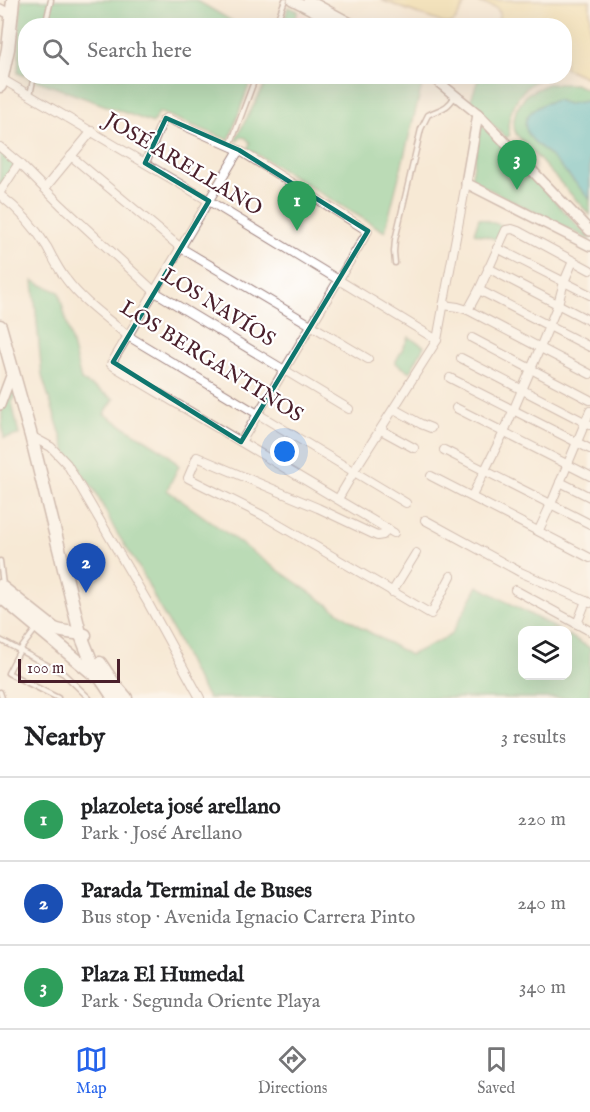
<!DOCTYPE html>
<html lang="en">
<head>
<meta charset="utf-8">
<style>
	:root { --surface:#fff; --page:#f2f2f2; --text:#202124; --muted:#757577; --line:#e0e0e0; --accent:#2563eb }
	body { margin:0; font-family:"IM FELL English",serif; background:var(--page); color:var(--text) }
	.controls { position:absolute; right:18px; bottom:18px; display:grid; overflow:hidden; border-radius:12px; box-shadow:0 6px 24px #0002 }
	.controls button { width:54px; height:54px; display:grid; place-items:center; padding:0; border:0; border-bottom:2px solid var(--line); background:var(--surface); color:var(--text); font:30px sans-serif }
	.scale { position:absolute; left:18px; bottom:15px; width:102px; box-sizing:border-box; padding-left:6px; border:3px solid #4a1f2b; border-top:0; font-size:16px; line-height:21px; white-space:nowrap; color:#4a1f2b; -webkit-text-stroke:4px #fff; paint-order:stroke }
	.you { position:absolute; left:285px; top:452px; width:21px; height:21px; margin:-15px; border:4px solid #fff; border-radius:50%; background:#1a73e8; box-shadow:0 0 0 9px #1a73e833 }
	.badge { display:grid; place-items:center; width:39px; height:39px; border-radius:50%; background:var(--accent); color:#fff; font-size:20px; font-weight:700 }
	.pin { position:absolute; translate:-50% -50px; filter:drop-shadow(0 2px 3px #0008) }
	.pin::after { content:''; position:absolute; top:32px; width:21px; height:18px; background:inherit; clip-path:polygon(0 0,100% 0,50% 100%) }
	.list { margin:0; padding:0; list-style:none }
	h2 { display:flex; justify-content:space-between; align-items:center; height:78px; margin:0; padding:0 24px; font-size:26px }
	h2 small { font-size:20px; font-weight:400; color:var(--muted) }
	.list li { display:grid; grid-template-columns:39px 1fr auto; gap:18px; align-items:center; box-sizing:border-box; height:84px; padding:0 24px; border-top:2px solid var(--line) }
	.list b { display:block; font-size:22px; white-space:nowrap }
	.list p { margin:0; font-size:20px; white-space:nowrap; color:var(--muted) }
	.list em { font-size:20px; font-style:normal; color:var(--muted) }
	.icon { flex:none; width:33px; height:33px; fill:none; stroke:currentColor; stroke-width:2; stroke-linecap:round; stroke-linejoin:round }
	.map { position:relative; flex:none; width:590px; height:698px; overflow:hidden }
	.search { position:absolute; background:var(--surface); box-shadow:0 6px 24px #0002; left:18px; right:18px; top:18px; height:66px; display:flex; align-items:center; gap:15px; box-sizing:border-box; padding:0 21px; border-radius:24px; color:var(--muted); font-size:22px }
	.sheet { height:330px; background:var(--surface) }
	nav { display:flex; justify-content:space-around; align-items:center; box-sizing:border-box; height:84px; border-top:2px solid var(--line); background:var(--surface); font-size:16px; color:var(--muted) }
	nav a { display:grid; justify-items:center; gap:3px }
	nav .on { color:var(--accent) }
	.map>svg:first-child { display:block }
	.built { fill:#f7cfd2 }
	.green { fill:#71ca91; stroke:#5e745e; stroke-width:1.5 }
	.sand { fill:#eeda9e; stroke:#9c7c64; stroke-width:1.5 }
	.water { fill:#4dbbc6; stroke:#4c6d78; stroke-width:1.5 }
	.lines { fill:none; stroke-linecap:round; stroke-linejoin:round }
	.service-casing { stroke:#a08480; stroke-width:7 }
	.minor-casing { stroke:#a08480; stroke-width:10 }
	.tertiary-casing { stroke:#a08480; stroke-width:12 }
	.primary-casing { stroke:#a08480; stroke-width:15 }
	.service { stroke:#fff; stroke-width:4 }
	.minor { stroke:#fff; stroke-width:8 }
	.tertiary { stroke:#fff; stroke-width:9 }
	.primary { stroke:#fff; stroke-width:12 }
	.marked { fill:none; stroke:#0f766e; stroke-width:4.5; stroke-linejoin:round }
	.labels { text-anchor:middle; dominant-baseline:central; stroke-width:4.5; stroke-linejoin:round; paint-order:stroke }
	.street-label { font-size:21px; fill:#4a1f2b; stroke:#fff }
</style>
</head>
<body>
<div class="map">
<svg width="590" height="698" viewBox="0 0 590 698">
	<rect width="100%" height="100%" fill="#fff"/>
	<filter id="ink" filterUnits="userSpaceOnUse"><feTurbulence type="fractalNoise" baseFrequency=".0167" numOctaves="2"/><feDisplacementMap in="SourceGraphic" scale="12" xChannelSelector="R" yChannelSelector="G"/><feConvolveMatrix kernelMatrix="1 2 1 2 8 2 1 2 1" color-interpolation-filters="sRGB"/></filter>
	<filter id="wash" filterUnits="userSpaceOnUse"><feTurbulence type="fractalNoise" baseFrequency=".008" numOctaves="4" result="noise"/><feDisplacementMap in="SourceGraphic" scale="24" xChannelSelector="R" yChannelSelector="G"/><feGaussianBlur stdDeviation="1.35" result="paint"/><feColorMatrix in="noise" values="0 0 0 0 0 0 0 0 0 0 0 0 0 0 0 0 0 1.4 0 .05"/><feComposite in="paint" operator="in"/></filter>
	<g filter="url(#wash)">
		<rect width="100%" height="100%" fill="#f7e9d6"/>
		<path class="built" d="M298 11 322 25 293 26Z"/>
		<g class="green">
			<path d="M21 0H196L239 25 26 26 25 76 18 73Z"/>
			<path d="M288 7 298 11 293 25H283Z"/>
			<path d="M27 77H252L229 140 159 112 153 123Z"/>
			<path d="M313 77 415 76 423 81 385 232 248 149 250 143 246 138 241 137 237 141 236 138 269 77Z"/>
			<path d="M479 77H542C537 80 531 83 526 88 516 97 504 122 510 135L506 138 470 102Z"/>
			<path d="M547 84H575L590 91V215L516 134 513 125 516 110 527 94Z"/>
			<path d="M481 124 590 238V240L471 180Z"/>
			<path d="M0 149 16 164 0 189Z"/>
			<path d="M479 218 503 226 499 240 474 233Z"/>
			<path d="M33 281 59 292 81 380 114 399 104 414 167 453 179 466 167 490 265 561 362 628 410 655 451 635 478 586 559 630H522V676H568V635L590 648V698H208L193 673 172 629 158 605 143 574 115 530 95 491 66 451 42 376Z"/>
			<path d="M409 337 424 346 410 372 395 363Z"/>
			<path d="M11 388 16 396 12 402 19 435 4 438C0 413 0 411 11 388Z"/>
		</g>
		<g class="sand">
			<path d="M381 0H471L466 2 455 21 451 24 443 23Z"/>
			<path d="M472 0H590V79L565 68 564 26 497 25 500 13 496 8Z"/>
		</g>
		<path class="water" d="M557 100 568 104 586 101 590 102V199C576 184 563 168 548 154 540 146 529 140 526 129 521 112 545 102 557 100Z"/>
	</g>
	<g filter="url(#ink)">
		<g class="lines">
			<g class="service-casing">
				<g id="service">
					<path d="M45 26 51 0"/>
					<path d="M275 26 285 0"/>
					<path d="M30 95 34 76"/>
					<path d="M230 146 256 76"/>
					<path d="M395 263 394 252 395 240 421 129 428 115C440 108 446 111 455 96"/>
					<path d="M0 561 3 585"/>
					<path d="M35 630 20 650 8 673 58 698"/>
					<path d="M0 640 64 674 89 698"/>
					<path d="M0 692 2 698"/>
				</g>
			</g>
			<g class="minor-casing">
				<g id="minor">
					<path d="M2 79 209 201 437 340"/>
					<path d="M0 147 19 163 61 205 155 292 349 409"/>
					<path d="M239 150 111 364 115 367 394 533"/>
					<path d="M71 156 181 248 368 359"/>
					<path d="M145 163 163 120 166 118 169 119 239 150 368 231 241 442"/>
					<path d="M45 188 92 131"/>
					<path d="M0 192 19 163"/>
					<path d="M0 195C18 209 35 227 47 247 53 258 58 269 66 279 83 302 107 318 128 336L406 503"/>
					<path d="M497 248 590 295"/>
					<path d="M488 268 590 321"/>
					<path d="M479 290 590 347"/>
					<path d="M443 305 458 307 468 310 590 374"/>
					<path d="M468 310 479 290 506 230 512 229 518 231 590 270"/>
					<path d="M472 338 590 400"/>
					<path d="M461 358 590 425"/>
					<path d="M450 378 590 449"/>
					<path d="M456 408 590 476"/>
					<path d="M394 409 421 424 431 428"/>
					<path d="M381 430 414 448"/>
					<path d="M31 436 51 447 67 464 148 603 200 698"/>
					<path d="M444 450 590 524"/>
					<path d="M357 466 437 340 466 183"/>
					<path d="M431 476 590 558"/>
					<path d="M560 482 590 497"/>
					<path d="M472 496 504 432 540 348 558 304 564 282 573 261"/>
					<path d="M338 499 354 472"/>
					<path d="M425 520 520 572 590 603"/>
					<path d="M387 528 383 535 377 536 318 508 197 457 188 478 262 515 431 614 451 576"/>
					<path d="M539 530 551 504 590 411"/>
					<path d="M515 590 590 631"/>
					<path d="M392 592 416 553"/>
					<path d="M577 624 586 601"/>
				</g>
			</g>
			<g class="tertiary-casing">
				<g id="tertiary">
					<path d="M292 0 343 26"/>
					<path d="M308 0 356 26"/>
					<path d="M0 9 12 15"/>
					<path d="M431 76 478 114 590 231"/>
					<path d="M478 114 466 183 590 246"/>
					<path d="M0 405 12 373"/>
				</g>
			</g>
			<g class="primary-casing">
				<g id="primary">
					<path d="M0 86 8 49 13 0"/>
					<path d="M0 326 31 436 80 633 94 668 114 698"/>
					<path d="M0 586 53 628C64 634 75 631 85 635"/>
					<path d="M0 596 96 676"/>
					<path d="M100 663 114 684 126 698"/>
				</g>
			</g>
			<use href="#service" class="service"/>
			<use href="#minor" class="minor"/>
			<use href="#tertiary" class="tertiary"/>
			<use href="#primary" class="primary"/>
		</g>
	</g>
	<path d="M0 0H590V698H0ZM166 118 239 150 368 231 241 442 113 362 209 201 145 163Z" fill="#f7e9d6" fill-opacity=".55" fill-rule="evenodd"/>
	<path class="marked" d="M166 118 239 150 368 231 241 442 113 362 209 201 145 163Z"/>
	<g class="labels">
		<g class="street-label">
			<text transform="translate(183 165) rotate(31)">JOSÉ ARELLANO</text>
			<text transform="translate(218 308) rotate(32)">LOS NAVÍOS</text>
			<text transform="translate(211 362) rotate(32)">LOS BERGANTINOS</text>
		</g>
	</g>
</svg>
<div class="controls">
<button><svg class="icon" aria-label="layers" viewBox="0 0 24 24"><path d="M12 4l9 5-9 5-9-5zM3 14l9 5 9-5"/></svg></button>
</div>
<div class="scale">100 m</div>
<div class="you"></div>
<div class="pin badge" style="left:297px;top:231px;background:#2e9e5b">1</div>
<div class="pin badge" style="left:86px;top:593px;background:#1a4fb4">2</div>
<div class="pin badge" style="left:517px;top:190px;background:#2e9e5b">3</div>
<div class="search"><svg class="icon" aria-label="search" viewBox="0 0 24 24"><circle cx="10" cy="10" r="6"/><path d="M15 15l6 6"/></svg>Search here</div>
</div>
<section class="sheet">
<h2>Nearby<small>3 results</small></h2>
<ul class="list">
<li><span class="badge" style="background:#2e9e5b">1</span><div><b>plazoleta josé arellano</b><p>Park · José Arellano</p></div><em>220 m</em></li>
<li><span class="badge" style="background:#1a4fb4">2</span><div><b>Parada Terminal de Buses</b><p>Bus stop · Avenida Ignacio Carrera Pinto</p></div><em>240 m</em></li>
<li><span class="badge" style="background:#2e9e5b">3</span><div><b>Plaza El Humedal</b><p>Park · Segunda Oriente Playa</p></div><em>340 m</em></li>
</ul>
</section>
<nav>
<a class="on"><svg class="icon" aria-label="map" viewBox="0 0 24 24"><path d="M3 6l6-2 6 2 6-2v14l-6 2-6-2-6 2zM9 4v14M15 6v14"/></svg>Map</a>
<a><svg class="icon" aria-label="directions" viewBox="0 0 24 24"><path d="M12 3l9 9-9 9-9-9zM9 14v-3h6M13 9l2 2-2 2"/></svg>Directions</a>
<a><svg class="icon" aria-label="saved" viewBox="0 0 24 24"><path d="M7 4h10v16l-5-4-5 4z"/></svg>Saved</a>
</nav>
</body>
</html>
